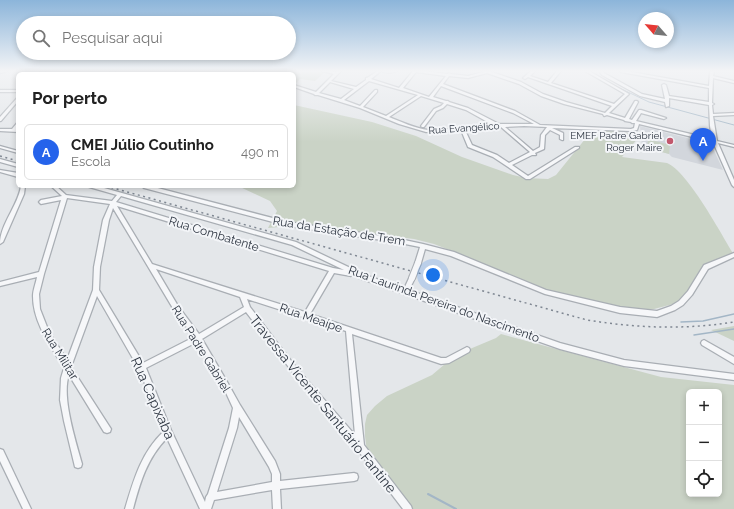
<!DOCTYPE html>
<html lang="pt">
<head>
<meta charset="utf-8">
<style>
	:root { --surface:#fff; --page:#f2f2f2; --text:#222; --muted:#767676; --line:#e0e0e0; --accent:#2563eb }
	body { margin:0; font-family:Raleway,sans-serif; background:var(--page); color:var(--text) }
	.controls { position:absolute; right:12px; bottom:12px; display:grid; overflow:hidden; border-radius:6px; box-shadow:0 2px 6px #0003 }
	.controls button { width:36px; height:36px; display:grid; place-items:center; padding:0; border:0; border-bottom:1px solid var(--line); background:var(--surface); color:var(--text); font:20px sans-serif }
	.compass { position:absolute; left:638px; top:12px; width:36px; height:36px; border-radius:50%; background:var(--surface); box-shadow:0 2px 6px #0003; rotate:298deg }
	.you { position:absolute; left:433px; top:275px; width:14px; height:14px; margin:-10px; border:3px solid #fff; border-radius:50%; background:#1a73e8; box-shadow:0 0 0 6px #1a73e833 }
	.badge { display:grid; place-items:center; width:26px; height:26px; border-radius:50%; background:var(--accent); color:#fff; font-size:13px; font-weight:700 }
	.pin { position:absolute; translate:-50% -33px; filter:drop-shadow(0 1px 2px #0008) }
	.pin::after { content:''; position:absolute; top:21px; width:14px; height:12px; background:inherit; clip-path:polygon(0 0,100% 0,50% 100%) }
	.list { margin:0; padding:0; list-style:none }
	h2 { display:flex; justify-content:space-between; align-items:center; height:52px; margin:0; padding:0 16px; font-size:17px }
	h2 small { font-size:13px; font-weight:400; color:var(--muted) }
	.list li { display:grid; grid-template-columns:26px 1fr auto; gap:12px; align-items:center; box-sizing:border-box; height:56px; margin:0 8px 8px; padding:0 8px; border:1px solid var(--line); border-radius:6px }
	.list b { display:block; font-size:15px; white-space:nowrap }
	.list p { margin:0; font-size:13px; white-space:nowrap; color:var(--muted) }
	.list em { font-size:13px; font-style:normal; color:var(--muted) }
	.icon { flex:none; width:22px; height:22px; fill:none; stroke:currentColor; stroke-width:2; stroke-linecap:round; stroke-linejoin:round }
	.map { position:relative; flex:none; width:734px; height:509px; overflow:hidden }
	.search { position:absolute; background:var(--surface); box-shadow:0 2px 6px #0003; left:16px; top:16px; width:280px; height:44px; display:flex; align-items:center; gap:10px; box-sizing:border-box; padding:0 14px; border-radius:22px; color:var(--muted); font-size:15px }
	.panel { position:absolute; background:var(--surface); box-shadow:0 2px 6px #0003; left:16px; top:72px; width:280px; height:116px; border-radius:6px }
	.map>svg:first-child { display:block }
	.built { fill:#d2d6dc }
	.green { fill:#cad3c6; fill-rule:evenodd }
	.lines { fill:none; stroke-linecap:round; stroke-linejoin:round }
	.stream-far2 { stroke:#a3b6c6; stroke-width:1 }
	.stream-far1 { stroke:#a3b6c6; stroke-width:1.5 }
	.stream { stroke:#a3b6c6; stroke-width:2 }
	.minor-casing { stroke:#a9aeb4; stroke-width:2.5 }
	.minor { fill:#f6f7f9; fill-rule:evenodd }
	.rail { stroke:#7f8792; stroke-width:1.5; stroke-dasharray:2 3.5; stroke-linecap:butt }
	.minor-bridge-casing { stroke:#a9aeb4; stroke-width:8; stroke-linecap:butt }
	.minor-bridge { stroke:#f6f7f9; stroke-width:6 }
	.poi-dot { fill:#c2576c; stroke:#f3f5f8; stroke-width:1.5 }
	.labels { text-anchor:middle; dominant-baseline:central; stroke-width:4; stroke-linejoin:round; paint-order:stroke }
	.far-street-label { font-size:10px; fill:#2d3541; stroke:#f3f5f8 }
	.far-poi-label { font-size:10px; fill:#2d3541; stroke:#f3f5f8; text-anchor:end }
	.street-label { font-size:12px; fill:#2d3541; stroke:#f3f5f8 }
	.near-street-label { font-size:14px; fill:#2d3541; stroke:#f3f5f8 }
</style>
</head>
<body>
<div class="map">
<svg width="734" height="509" viewBox="0 0 734 509">
	<rect width="100%" height="100%" fill="#e4e7ea"/>
	<path class="built" d="M640 126 711 144 723 170 672 157 669 154 642 146Z"/>
	<g class="green">
		<path d="M190 71H326L315 81 300 79 294 85V74H187Z"/>
		<path d="M294 105 372 122 416 136 462 157 513 175 526 178 548 179 556 175 590 133C601 127 628 131 639 137L622 157 667 163C688 172 720 232 733 253L710 262 702 268 696 276 690 289 677 303 635 314 620 313 581 303 532 286 480 262 434 244 414 239 301 225 268 228 277 211 270 201 238 186H294Z"/>
		<path d="M648 139 670 145 669 154 647 148Z"/>
		<path d="M734 326V341L711 330Z"/>
		<path d="M501 334 661 377 734 385V509H410L367 452 365 436V424L367 415 375 406 387 396 432 375 445 364 465 351 496 338ZM689 392H719V494H689Z"/>
	</g>
	<g class="lines">
		<path class="stream-far2" d="M613 85 649 102 734 125"/>
		<g class="stream-far1">
			<path d="M681 322 703 321 734 314"/>
			<path d="M694 335 734 329"/>
		</g>
		<path class="stream" d="M428 494 456 509"/>
		<g class="minor-casing">
			<g id="minor">
				<path d="M0 71H8L0 73Z"/>
				<path d="M41 71H45L42 74H38Z"/>
				<path d="M60 71H64L61 74H57Z"/>
				<path d="M84 71H88L85 74H81Z"/>
				<path d="M111 71H115L113 74H109Z"/>
				<path d="M138 71H142L139 74H135Z"/>
				<rect x="171" y="71" width="4" height="3"/>
				<path d="M254 71H259L266 74H261Z"/>
				<path d="M322 71 336 72 337 71H341L331 81 356 87 366 80V78C371 77 374 71 381 71L371 79 399 88 413 71H423L448 74 449 73 451 74 468 76 483 72 481 71H489L521 82 543 94 566 102 605 113 612 106 528 77 525 79 523 78 531 71H535L530 76 548 82 557 71H561L551 83 614 104 625 94 585 71H589L629 94 609 113 625 118 635 101H637L638 102 629 119 632 120 639 110H641L666 118 664 119 641 113 636 121 712 139 710 126 709 105 669 98V106L666 107 665 102 640 96 602 75 599 71H603L604 73 642 94 665 99 662 85 664 84 666 85 669 96 709 102V88L621 72 619 71H626L709 86 710 71H714L713 76 734 81V83L713 78 712 103 714 104 712 105 713 114 734 113V115L713 116 717 141 734 145V147L718 143 734 180V187L732 185 713 142 639 124 637 130 631 131 552 128 563 133V140H562L560 139V135L550 130 545 135 544 149 535 153 536 155H532L512 165 528 176 575 147H579V148L530 179H526L493 157 468 147 461 130 446 132H426L399 124 360 108 318 95H315L314 94 294 87V85L316 92 334 74ZM416 72 446 76 429 97 403 88ZM487 73 519 84 541 96 564 104 603 114 604 116 607 115 624 120 625 121 631 122 632 123H635L634 128 631 129 540 125 515 111 443 84 449 76 468 78ZM369 81 418 95 386 116 363 107 377 92V90H375L360 106 344 100ZM330 82 354 89 341 99 319 93ZM441 86 513 113 534 124H499L468 108 449 102 448 101H446L433 97ZM421 96 444 103 441 106 434 109 421 126 422 127H424L436 111 443 108 447 104 466 110 493 125C471 125 450 131 428 130 417 129 399 121 389 117ZM524 126 547 127 541 135 540 147 533 151 505 127ZM482 127H501L530 152 509 163 497 155 472 145 465 130Z"/>
				<path d="M381 71H397C393 73 385 73 381 71Z"/>
				<rect x="0" y="90" width="18" height="2"/>
				<path d="M17 98H18V101L1 121H0V117Z"/>
				<path d="M17 123H18V127L16 130H18V132L0 131V129H12Z"/>
				<path d="M0 146 18 151V153L0 148Z"/>
				<path d="M0 159 18 164V167L0 162Z"/>
				<path d="M0 170 18 173V177L0 172Z"/>
				<path d="M21 186H25L24 194 3 242 0 244C0 224 18 206 21 186Z"/>
				<path d="M51 186H56L66 195 112 201 117 195 89 187V186H97L296 242 363 274 404 289 410 276H414L415 278 409 290 560 343 624 360 734 374V380L624 366 560 349 359 278 353 275 351 276 334 273 310 314 441 358H446L467 347 469 348 470 350 469 352 449 363 441 364 352 334 364 445 411 506 412 509H403L357 449 291 370 246 312 202 339 226 380 240 405 275 461 280 474V481L354 473 357 474 358 477 357 480 354 481 280 489 281 509H273L272 490 214 500 211 509H200L167 438C147 458 140 483 133 509H125C134 479 141 453 164 431L139 369 97 296 71 367 111 429 110 432 107 433 104 432 69 375C61 396 76 442 82 464L81 467 78 468 75 467 64 421 60 400 61 378 64 368C51 346 33 323 33 296 33 290 36 283 37 277L0 286V282L39 272 61 200 41 204 39 202 41 200 62 196ZM121 196 292 245 344 270 333 268 116 202ZM67 198 110 204 103 220 94 267 93 290 67 360 49 332 40 309 39 294 44 274ZM117 206 329 271 305 312 152 264ZM113 208 174 310 194 337 143 363 99 290 100 267 109 220ZM156 269 240 297 244 307 199 334 178 306ZM247 299 346 331 355 435 295 366 250 307ZM197 342 222 384 233 408 229 428 208 494 206 497 205 502 171 430 146 368ZM239 417 269 467 272 474V482L217 492 237 428Z"/>
				<path d="M142 186H150L288 222 395 238 423 244 454 252 546 290 620 307 657 311 671 306 679 301 688 291 704 265 734 253V257L708 269 692 295 683 305 675 310 657 317 620 313 545 294 451 256 425 249 421 263 420 265H416L415 263 420 247 395 242 288 226 144 188Z"/>
				<path d="M704 340 734 357V364L702 345 701 343 702 341Z"/>
				<path d="M0 449 3 450 31 509H23L0 461Z"/>
			</g>
		</g>
		<use href="#minor" class="minor"/>
		<g class="rail">
			<path d="M0 156 18 161"/>
			<path d="M106 186 587 320C636 328 684 330 734 322"/>
		</g>
		<g class="minor-bridge-casing">
			<path id="minor-bridge" d="M412 278 418 263"/>
		</g>
		<use href="#minor-bridge" class="minor-bridge"/>
	</g>
	<linearGradient id="sky" x2="0" y2="1"><stop stop-color="#8cb5da"/><stop offset="0.5" stop-color="#f3f4f6"/><stop offset="1" stop-color="#f3f4f6" stop-opacity="0"/></linearGradient>
	<rect width="734" height="142" fill="url(#sky)"/>
	<circle class="poi-dot" cx="670" cy="141" r="4"/>
	<g class="labels">
		<g class="far-street-label">
			<text transform="translate(464 128) rotate(-4)">Rua Evangélico</text>
		</g>
		<g class="far-poi-label">
			<text x="662" y="135">EMEF Padre Gabriel<tspan x="662" dy="12">Roger Maire</tspan></text>
		</g>
		<g class="street-label">
			<text transform="translate(339 231) rotate(9)">Rua da Estação de Trem</text>
			<text transform="translate(214 234) rotate(17)">Rua Combatente</text>
			<text transform="translate(444 304) rotate(20)">Rua Laurinda Pereira do Nascimento</text>
			<text transform="translate(311 318) rotate(19)">Rua Meaípe</text>
			<text transform="translate(201 349) rotate(58)">Rua Padre Gabriel</text>
			<text transform="translate(60 354) rotate(58)">Rua Militar</text>
		</g>
		<g class="near-street-label">
			<text transform="translate(153 398) rotate(66)">Rua Capixaba</text>
			<text transform="translate(323 404) rotate(51)">Travessa Vicente Santuário Fantine</text>
		</g>
	</g>
</svg>
<div class="controls">
<button>+</button>
<button>−</button>
<button><svg class="icon" aria-label="locate" viewBox="0 0 24 24"><circle cx="12" cy="12" r="6"/><path d="M12 2v4M12 18v4M2 12h4M18 12h4"/></svg></button>
</div>
<svg class="compass" viewBox="-18 -18 36 36"><path d="M0-13l5 13h-10z" fill="#e53935"/><path d="M0 13l5-13h-10z" fill="#767676"/></svg>
<div class="you"></div>
<div class="pin badge" style="left:703px;top:161px">A</div>
<div class="search"><svg class="icon" aria-label="search" viewBox="0 0 24 24"><circle cx="10" cy="10" r="6"/><path d="M15 15l6 6"/></svg>Pesquisar aqui</div>
<section class="panel">
<h2>Por perto<small></small></h2>
<ul class="list">
<li><span class="badge">A</span><div><b>CMEI Júlio Coutinho</b><p>Escola</p></div><em>490 m</em></li>
</ul>
</section>
</div>
</body>
</html>
